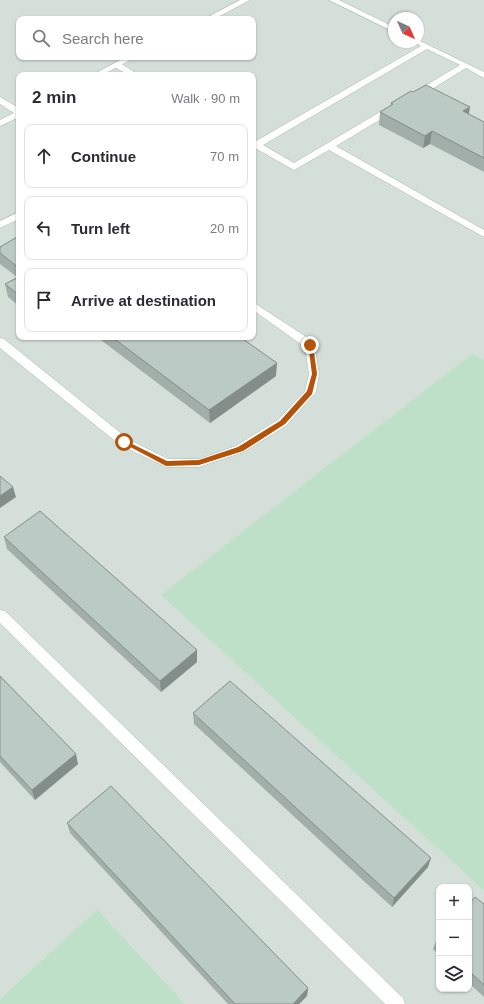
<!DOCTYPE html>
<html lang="en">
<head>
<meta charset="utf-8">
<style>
	:root { --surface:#fff; --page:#f2f2f3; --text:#2b2b33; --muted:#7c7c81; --line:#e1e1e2 }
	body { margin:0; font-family:Helvetica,sans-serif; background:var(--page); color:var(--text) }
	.controls { position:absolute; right:12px; bottom:12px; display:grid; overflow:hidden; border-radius:8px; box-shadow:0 1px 3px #0004 }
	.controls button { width:36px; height:36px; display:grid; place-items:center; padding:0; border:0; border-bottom:1px solid var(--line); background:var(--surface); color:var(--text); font:20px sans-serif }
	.compass { position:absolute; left:388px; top:12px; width:36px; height:36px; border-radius:50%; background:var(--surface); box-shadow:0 1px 3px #0004; rotate:135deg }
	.stop { position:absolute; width:12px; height:12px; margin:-9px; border:3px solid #b45309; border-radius:50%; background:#fff }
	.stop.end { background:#b45309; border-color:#fff; box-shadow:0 1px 4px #0008 }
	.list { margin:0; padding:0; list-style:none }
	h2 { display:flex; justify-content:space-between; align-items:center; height:52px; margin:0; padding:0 16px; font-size:17px }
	h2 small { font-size:13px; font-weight:400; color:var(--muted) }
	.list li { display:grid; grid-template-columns:26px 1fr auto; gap:12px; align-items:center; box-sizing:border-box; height:64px; margin:0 8px 8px; padding:0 8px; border:1px solid var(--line); border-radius:8px }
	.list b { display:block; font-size:15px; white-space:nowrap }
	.list em { font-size:13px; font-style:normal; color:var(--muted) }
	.icon { flex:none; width:22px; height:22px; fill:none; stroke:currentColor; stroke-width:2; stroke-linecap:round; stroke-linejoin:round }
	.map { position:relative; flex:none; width:484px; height:1004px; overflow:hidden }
	.search { position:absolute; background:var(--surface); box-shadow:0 1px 3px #0004; left:16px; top:16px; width:240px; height:44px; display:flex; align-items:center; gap:10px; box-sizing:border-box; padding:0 14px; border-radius:8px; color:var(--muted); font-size:15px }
	.panel { position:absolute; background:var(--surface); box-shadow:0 1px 3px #0004; left:16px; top:72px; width:240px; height:268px; border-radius:8px }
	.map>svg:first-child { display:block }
	.built { fill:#d4dfda; fill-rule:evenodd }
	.green { fill:#bfe0c8 }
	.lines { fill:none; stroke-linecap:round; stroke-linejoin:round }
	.service-casing { stroke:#a8b8b2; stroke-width:1 }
	.minor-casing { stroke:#a8b8b2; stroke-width:1 }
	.service { fill:#fff; fill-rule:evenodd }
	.minor { fill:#fff; fill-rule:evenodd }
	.wall { fill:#a1aea9 }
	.shaded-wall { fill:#838d89 }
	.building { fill:#bbcac4; stroke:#838d89 }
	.route { fill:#b45309 }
</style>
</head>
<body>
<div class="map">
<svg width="484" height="1004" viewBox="0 0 484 1004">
	<rect width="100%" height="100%" fill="#e6efeb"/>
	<path class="built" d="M0 0H484V360L473 353 162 595 484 891V1004H185L97 909 0 999ZM394 18H418V42H394ZM19 19H253V57H19ZM19 75H253V337H19ZM439 887H469V989H439Z"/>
	<g class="green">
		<path d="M473 353 484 360V891L161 595Z"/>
		<path d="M97 909 185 1004H0V999Z"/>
	</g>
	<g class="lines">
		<g class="service-casing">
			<g id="service">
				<path d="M329 0H339L394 27V32Z"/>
				<path d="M418 40 484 72V78L466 68 419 97H413L412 95 413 93 460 65 427 49 263 145 294 163 390 106H396L397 108 396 110 336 146 484 230V237L329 150 294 170 253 147V140L256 141 421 46 414 42H418Z"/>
				<path d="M114 63H120L139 75H129L114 67 113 65Z"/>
				<path d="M19 212V219L0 228V221Z"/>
				<path d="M253 302 314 342 319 374 316 392 286 426 244 452 199 467H166L120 445 0 348V338L4 339 128 439 168 459H199L236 446 278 420 305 391 309 374 305 347 253 310Z"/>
				<path d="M0 610 5 611 403 998 405 1004H385L0 623Z"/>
			</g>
		</g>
		<g class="minor-casing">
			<g id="minor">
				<path d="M240 0H250L214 19H204Z"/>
				<path d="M126 57H136L102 75H92Z"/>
				<path d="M0 97 19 108V117L0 126V120L14 113 0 104Z"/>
			</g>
		</g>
		<use href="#service" class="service"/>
		<use href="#minor" class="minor"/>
	</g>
	<g class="wall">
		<path d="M391 103 469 114 484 122V172L430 144 423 148 379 125 380 112 391 106Z"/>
		<path d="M19 236V306L8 297 5 284 17 277 0 264V247Z"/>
		<path d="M97 337H240L276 376 210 423Z"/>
		<path d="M4 537 197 650V662L161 692 7 549Z"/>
		<path d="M0 676 78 764 35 800 0 762Z"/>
		<path d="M193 713 428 867 392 907 194 724Z"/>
		<path d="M67 823 308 988 307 996 299 1004H228L70 833Z"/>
		<path d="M469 904H484V997L469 983Z"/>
		<path d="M439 938V955L433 949 436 941Z"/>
	</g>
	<g class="shaded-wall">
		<path d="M470 107 468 119 463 111Z"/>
		<path d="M432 131 430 144 423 148 425 136Z"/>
		<path d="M277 363 276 376 210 423 209 410Z"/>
		<path d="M13 487 16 497 0 508V496Z"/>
		<path d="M197 650V662L161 692 160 681Z"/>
		<path d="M76 754 78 764 35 800 32 790Z"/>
		<path d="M431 858 428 867 392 907 394 898Z"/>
		<path d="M308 988 307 996 299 1004H293Z"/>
	</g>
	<g class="building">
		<path d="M426 85 470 107 463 111 484 122V158L432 131 425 136 380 112 393 104 391 103 411 91 413 92Z"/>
		<path d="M19 236V268L0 253V247Z"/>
		<path d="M19 277V295L5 284Z"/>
		<path d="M112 337H240L277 363 209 410Z"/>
		<path d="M0 476 13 487 0 496Z"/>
		<path d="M40 511 197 650 160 681 4 537Z"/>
		<path d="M0 676 76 754 32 790 0 756Z"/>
		<path d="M230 681 431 858 394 898 193 713Z"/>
		<path d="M111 786 308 988 293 1004H235L67 823Z"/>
		<path d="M475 897 484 904V985L469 971V904Z"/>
		<path d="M439 938V943L436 941Z"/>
	</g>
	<path class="route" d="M308 343 313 345 317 374 312 394 285 424 243 451 199 465 166 466 121 442 122 441H126L167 461 199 460 238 447 280 421 307 391 312 374Z"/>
</svg>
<div class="controls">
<button>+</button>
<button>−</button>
<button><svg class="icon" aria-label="layers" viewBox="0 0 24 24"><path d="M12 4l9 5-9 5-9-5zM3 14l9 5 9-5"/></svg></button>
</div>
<svg class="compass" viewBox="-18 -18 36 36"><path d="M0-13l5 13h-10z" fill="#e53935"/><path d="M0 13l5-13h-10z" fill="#7c7c81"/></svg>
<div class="stop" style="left:124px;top:442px"></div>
<div class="stop end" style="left:310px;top:345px"></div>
<div class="search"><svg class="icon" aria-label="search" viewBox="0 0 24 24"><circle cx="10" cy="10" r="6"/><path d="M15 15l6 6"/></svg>Search here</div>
<section class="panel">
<h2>2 min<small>Walk · 90 m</small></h2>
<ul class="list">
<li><svg class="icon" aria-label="ahead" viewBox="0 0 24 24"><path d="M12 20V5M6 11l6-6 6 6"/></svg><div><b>Continue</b></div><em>70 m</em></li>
<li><svg class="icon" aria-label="left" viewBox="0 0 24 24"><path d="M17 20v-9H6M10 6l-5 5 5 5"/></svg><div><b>Turn left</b></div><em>20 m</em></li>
<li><svg class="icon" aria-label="arrive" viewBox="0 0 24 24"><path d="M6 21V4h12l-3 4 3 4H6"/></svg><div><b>Arrive at destination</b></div></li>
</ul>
</section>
</div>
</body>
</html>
